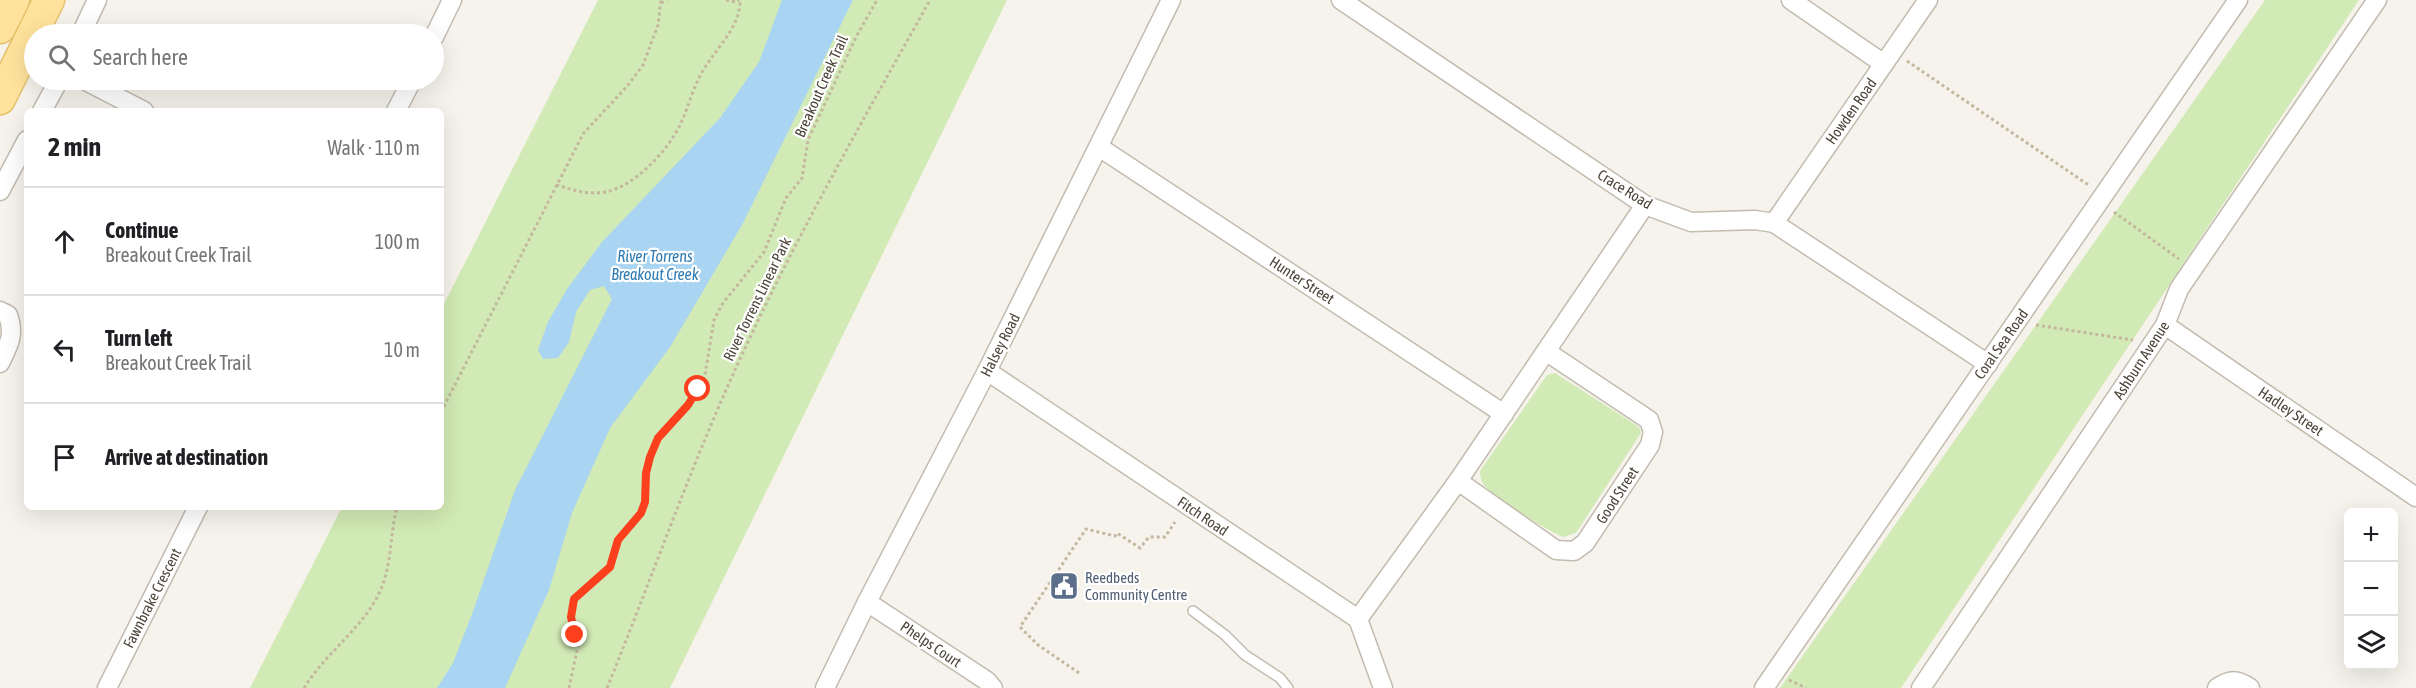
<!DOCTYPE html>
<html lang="en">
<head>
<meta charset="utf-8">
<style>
	:root { --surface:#fff; --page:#f2f2f2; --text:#202124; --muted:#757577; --line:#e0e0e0 }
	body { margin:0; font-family:"Asap Condensed",sans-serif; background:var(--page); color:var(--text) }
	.controls { position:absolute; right:18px; bottom:18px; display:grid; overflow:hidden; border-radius:9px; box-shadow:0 6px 24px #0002 }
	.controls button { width:54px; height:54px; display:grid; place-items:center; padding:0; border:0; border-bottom:2px solid var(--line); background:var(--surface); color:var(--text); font:30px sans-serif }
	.stop { position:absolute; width:18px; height:18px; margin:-14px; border:4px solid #fc3f1d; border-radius:50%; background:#fff }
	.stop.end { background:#fc3f1d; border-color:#fff; box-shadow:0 2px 6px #0008 }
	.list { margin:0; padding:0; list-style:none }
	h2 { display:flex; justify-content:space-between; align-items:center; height:78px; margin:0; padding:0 24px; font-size:26px }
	h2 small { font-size:20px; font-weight:400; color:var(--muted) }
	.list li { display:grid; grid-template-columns:39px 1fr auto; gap:18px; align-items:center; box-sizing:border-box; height:108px; padding:0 24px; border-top:2px solid var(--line) }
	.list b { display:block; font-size:22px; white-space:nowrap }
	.list p { margin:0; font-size:20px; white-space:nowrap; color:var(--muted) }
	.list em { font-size:20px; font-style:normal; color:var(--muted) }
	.icon { flex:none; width:33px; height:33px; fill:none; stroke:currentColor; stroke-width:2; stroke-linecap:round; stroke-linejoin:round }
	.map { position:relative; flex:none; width:2416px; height:688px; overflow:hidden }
	.search { position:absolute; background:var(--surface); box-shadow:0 6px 24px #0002; left:24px; top:24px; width:420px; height:66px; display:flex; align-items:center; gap:15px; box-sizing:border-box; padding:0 21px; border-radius:33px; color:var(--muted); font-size:22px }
	.panel { position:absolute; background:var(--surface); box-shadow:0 6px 24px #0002; left:24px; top:108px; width:420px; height:402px; border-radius:9px }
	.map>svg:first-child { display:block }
	.green { fill:#d2eab5 }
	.water { fill:#a9d4f2 }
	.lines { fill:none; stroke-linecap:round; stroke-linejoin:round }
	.service-casing { stroke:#c2bbae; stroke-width:12 }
	.minor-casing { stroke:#c2bbae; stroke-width:21 }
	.primary-casing { stroke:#e6c16a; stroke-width:33 }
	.path { stroke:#c4b79f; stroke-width:3; stroke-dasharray:3 3; stroke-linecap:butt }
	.service { stroke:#fff; stroke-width:9 }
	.minor { stroke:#fff; stroke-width:18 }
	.primary { stroke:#ffe39c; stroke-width:30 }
	.route { stroke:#fc3f1d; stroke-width:8 }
	.labels { text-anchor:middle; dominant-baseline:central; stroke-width:4.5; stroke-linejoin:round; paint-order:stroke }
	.street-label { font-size:15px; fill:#4b4439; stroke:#fff }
	.service-label { font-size:15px; fill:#4e5e75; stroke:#fff; text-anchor:start }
	.water-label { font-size:16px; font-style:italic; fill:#2e7ab2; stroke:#fff }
</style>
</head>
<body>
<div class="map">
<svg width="2416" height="688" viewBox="0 0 2416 688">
	<rect width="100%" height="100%" fill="#f6f3ec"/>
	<g class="green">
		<path d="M598 0H1007L670 688H250L342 507H441V310Z"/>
		<path d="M2265 0H2359L1901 688H1780Z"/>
		<path d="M1555 373 1636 425 1640 429 1641 433 1576 533 1563 537C1544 529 1502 502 1487 488 1482 484 1480 478 1480 471L1547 375Z"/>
	</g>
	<path class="water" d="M782 0H853L742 225 670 347 610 428 572 513 549 590 505 688H437L453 663 472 614 515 490 612 299 604 286 590 290 576 312 569 342 558 358 543 359 538 350 548 322 567 289 602 242 720 118 759 62Z"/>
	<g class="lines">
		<g class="service-casing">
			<path id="service" d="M1193 611 1225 635 1245 655 1280 678 1288 688"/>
		</g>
		<g class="minor-casing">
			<g id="minor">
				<path d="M1341 0 1645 205 1691 222 1755 220 1774 223 1988 364"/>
				<path d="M1791 0 1884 64"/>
				<path d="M81 34 97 0"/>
				<path d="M434 37 452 0"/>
				<path d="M84 80 144 111"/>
				<path d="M42 111 59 80"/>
				<path d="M396 111 412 80"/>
				<path d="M1099 147 1504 414"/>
				<path d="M0 191 27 140"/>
				<path d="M1774 223 1928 0"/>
				<path d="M0 311 8 315C15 335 9 344 0 363"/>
				<path d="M2165 325 2416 497"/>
				<path d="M987 371 1358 619 1383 688"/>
				<path d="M1458 481 1556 550 1574 551 1585 543 1650 445 1653 432 1649 420 1547 352"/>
				<path d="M867 602 987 681 993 688"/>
				<path d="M1358 619 1458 481 1645 205"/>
				<path d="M107 688 198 507"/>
				<path d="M825 688 867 602 987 371 1171 0"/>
				<path d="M1764 688 2238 0"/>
				<path d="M1921 688 2165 325 2179 289 2377 0"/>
				<path d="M2217 688C2230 679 2237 679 2250 688"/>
			</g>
		</g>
		<g class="primary-casing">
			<g id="primary">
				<path d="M0 28 14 0"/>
				<path d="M0 99 49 0"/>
			</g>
		</g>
		<g class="path">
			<path d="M726 0 736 2 739 0"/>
			<path d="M661 3 667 0"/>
			<path d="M1907 61 2090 186"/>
			<path d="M556 185C573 190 588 195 605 192 635 187 669 149 681 123 688 108 692 91 700 76 712 52 741 28 740 0"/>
			<path d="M2114 212 2179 259"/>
			<path d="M2036 325 2133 340"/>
			<path d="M441 412 583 134 629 84 643 65 658 25 661 0"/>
			<path d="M1079 673 1038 645 1020 627 1086 529 1115 536 1117 533 1140 548 1149 537H1165L1175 522"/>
			<path d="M1789 680 1806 688"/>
			<path d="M304 688C326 652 364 628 381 589 392 563 390 534 397 507"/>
			<path d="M569 688 578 646 571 617 574 599 610 567 618 540 641 513 645 502 646 473 650 457 659 438 688 405 698 389 705 375 714 320 723 303 764 252 786 198 802 178 808 140 856 37 877 0"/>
			<path d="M607 688C654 573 694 456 747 344 802 226 867 113 930 0"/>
		</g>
		<use href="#service" class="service"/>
		<use href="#minor" class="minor"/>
		<use href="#primary" class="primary"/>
	</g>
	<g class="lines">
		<path class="route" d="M575 635 571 617 574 599 610 567 618 540 641 513 645 502 646 473 650 457 658 438 688 405 698 389"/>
	</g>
	<defs>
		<g id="civic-square" transform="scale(1.5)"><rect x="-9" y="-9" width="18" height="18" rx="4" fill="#5c6f8a" stroke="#fff"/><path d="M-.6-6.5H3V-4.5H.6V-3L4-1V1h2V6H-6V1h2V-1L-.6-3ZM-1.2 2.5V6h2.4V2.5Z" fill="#fff"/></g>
	</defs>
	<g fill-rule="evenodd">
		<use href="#civic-square" x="1064" y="586"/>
	</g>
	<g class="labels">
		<g class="street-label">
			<text transform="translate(821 86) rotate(-66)">Breakout Creek Trail</text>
			<text transform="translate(1851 111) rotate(-55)">Howden Road</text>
			<text transform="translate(1625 189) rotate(32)">Crace Road</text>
			<text transform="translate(1302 280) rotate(33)">Hunter Street</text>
			<text transform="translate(757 299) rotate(-64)">River Torrens Linear Park</text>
			<text transform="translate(2001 344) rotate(-55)">Coral Sea Road</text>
			<text transform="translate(1000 345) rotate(-63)">Halsey Road</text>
			<text transform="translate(2141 360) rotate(-57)">Ashburn Avenue</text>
			<text transform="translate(2291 411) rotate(34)">Hadley Street</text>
			<text transform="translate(1617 495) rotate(-57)">Good Street</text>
			<text transform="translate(1203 516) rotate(34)">Fitch Road</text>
			<text transform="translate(152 598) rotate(-63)">Fawnbrake Crescent</text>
			<text transform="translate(931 644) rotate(34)">Phelps Court</text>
		</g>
		<g class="service-label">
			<text x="1085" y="577">Reedbeds<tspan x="1085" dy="17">Community Centre</tspan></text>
		</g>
		<g class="water-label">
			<text x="655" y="256">River Torrens<tspan x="655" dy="18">Breakout Creek</tspan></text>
		</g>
	</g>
</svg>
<div class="controls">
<button>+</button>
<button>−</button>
<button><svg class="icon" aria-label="layers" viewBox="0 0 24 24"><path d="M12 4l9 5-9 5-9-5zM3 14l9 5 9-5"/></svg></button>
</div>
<div class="stop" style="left:698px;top:389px"></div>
<div class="stop end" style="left:575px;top:635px"></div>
<div class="search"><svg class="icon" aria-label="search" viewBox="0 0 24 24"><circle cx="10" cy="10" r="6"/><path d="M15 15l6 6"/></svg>Search here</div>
<section class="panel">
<h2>2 min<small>Walk · 110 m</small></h2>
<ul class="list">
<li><svg class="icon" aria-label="ahead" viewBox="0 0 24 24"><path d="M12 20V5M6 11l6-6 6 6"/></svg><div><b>Continue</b><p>Breakout Creek Trail</p></div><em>100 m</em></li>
<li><svg class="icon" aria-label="left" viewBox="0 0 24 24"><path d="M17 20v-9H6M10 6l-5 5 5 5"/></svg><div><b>Turn left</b><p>Breakout Creek Trail</p></div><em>10 m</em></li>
<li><svg class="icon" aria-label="arrive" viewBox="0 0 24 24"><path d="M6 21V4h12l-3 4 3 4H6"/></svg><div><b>Arrive at destination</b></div></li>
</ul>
</section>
</div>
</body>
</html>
